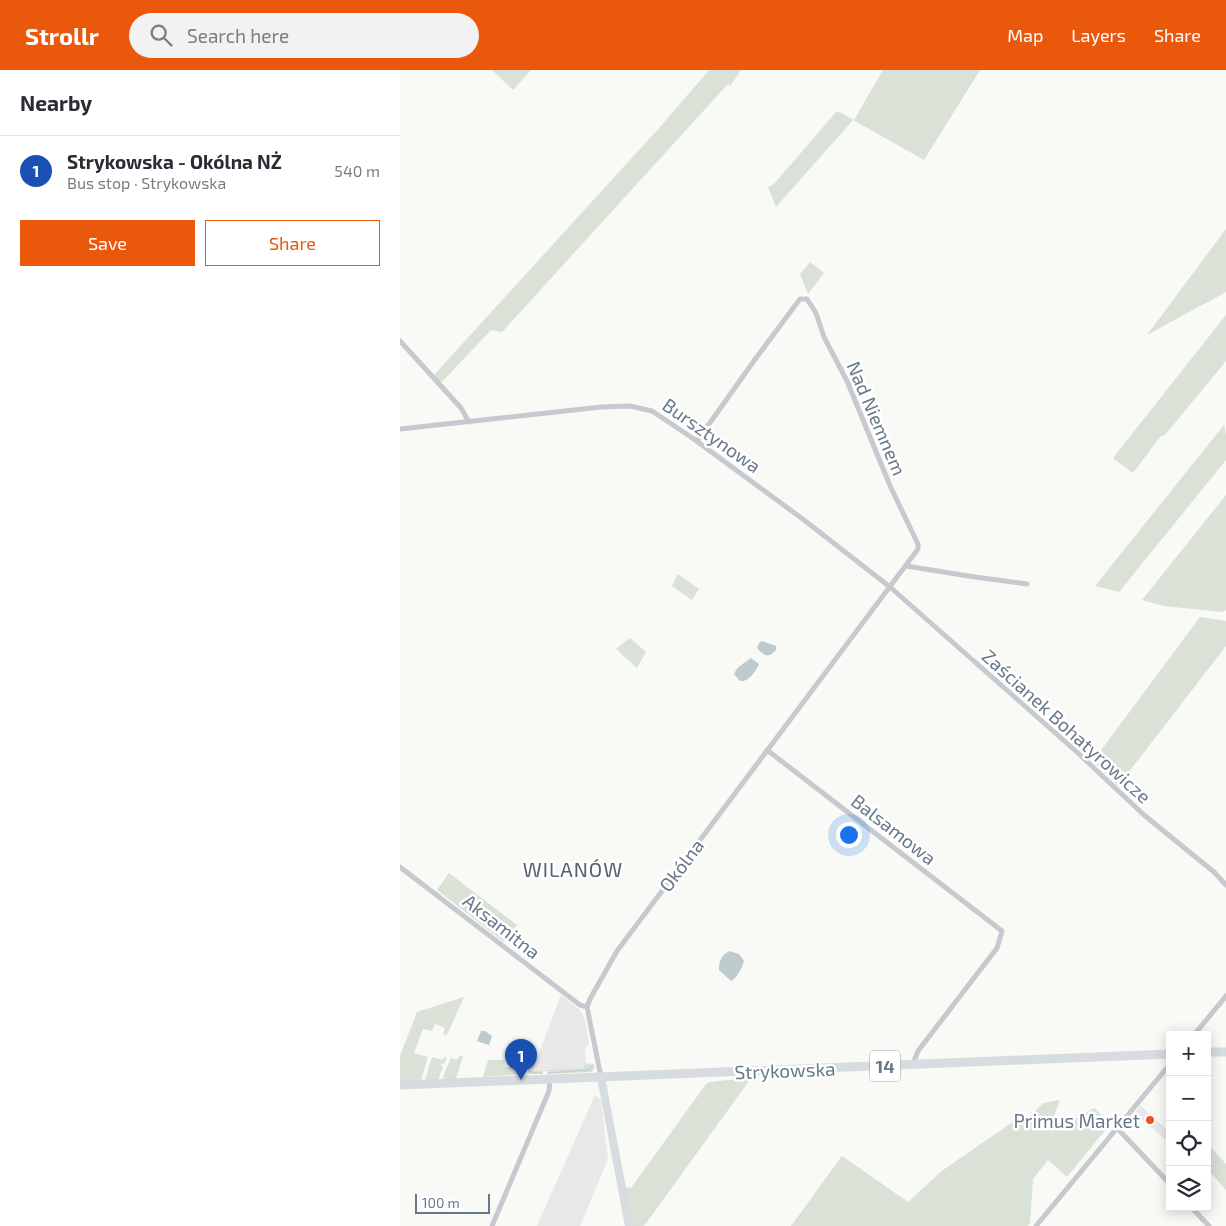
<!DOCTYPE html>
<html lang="en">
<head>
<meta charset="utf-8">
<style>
	:root { --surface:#fff; --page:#f2f2f3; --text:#2b2b33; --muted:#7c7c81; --line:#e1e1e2; --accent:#ea580c }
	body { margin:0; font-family:"Exo 2",sans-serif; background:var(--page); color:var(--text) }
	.controls { position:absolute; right:15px; bottom:15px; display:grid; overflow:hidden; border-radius:0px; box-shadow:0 2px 12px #0003 }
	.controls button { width:45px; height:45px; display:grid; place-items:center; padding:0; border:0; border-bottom:1px solid var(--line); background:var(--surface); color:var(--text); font:25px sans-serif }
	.scale { position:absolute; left:15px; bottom:12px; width:75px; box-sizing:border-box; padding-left:5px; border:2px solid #667989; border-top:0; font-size:14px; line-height:18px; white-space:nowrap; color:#667989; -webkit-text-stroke:4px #fff; paint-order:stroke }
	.you { position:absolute; left:448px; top:764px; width:18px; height:18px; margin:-12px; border:4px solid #fff; border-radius:50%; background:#1a73e8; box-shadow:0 0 0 8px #1a73e833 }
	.badge { display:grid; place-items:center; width:32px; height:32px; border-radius:50%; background:var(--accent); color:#fff; font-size:16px; font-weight:700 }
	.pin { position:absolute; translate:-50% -41px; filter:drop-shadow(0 1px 2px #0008) }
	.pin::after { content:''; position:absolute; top:26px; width:18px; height:15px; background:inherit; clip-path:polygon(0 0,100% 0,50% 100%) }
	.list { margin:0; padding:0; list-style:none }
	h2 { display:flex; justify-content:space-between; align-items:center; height:65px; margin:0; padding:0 20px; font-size:21px }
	h2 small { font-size:16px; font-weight:400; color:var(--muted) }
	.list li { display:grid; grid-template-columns:32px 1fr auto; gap:15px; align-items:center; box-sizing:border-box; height:70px; padding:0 20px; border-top:1px solid var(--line) }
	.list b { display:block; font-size:19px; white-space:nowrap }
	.list p { margin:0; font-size:16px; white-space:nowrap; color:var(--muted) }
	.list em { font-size:16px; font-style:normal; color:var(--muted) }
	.actions { display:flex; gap:10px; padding:15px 20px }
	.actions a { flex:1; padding:11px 0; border:1px solid var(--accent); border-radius:0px; text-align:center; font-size:18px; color:var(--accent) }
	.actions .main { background:var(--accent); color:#fff }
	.icon { flex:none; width:28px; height:28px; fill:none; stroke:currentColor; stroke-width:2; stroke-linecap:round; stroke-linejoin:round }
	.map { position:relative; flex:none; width:826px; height:1156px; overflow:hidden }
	header { display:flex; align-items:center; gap:30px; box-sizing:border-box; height:70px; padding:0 25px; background:var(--accent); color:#fff }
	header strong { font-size:24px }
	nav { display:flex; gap:28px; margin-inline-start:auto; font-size:18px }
	.search { width:350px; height:45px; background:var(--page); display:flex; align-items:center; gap:12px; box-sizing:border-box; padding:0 18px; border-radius:28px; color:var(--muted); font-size:19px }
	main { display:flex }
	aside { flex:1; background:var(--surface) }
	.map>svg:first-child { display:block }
	.built { fill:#e7e8e7 }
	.green { fill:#dae1d7 }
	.water { fill:#bdcace }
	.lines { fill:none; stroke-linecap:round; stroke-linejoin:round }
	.stream { stroke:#bdcace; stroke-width:1 }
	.street { stroke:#c6cace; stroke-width:5 }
	.secondary { stroke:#d6dce0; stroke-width:8 }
	.primary { stroke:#d6dce0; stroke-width:9 }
	.poi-dot { fill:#ed5221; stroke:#fff; stroke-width:2 }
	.labels { text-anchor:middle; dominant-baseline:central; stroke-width:5; stroke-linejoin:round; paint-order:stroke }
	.shield { fill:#fff; stroke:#94a1ac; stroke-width:1 }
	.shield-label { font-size:18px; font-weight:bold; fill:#667989 }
	.street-label { font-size:19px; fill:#667989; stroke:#fff }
	.poi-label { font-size:19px; fill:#667989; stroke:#fff; text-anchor:end }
	.neighbourhood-label { font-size:20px; letter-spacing:1px; fill:#54626d; stroke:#fff }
</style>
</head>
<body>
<header>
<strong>Strollr</strong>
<div class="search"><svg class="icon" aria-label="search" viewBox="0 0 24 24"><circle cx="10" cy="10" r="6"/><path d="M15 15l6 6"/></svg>Search here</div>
<nav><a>Map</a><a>Layers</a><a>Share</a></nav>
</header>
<main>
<aside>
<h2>Nearby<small></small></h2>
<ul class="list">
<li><span class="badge" style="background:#1a4fb4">1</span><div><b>Strykowska - Okólna NŻ</b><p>Bus stop · Strykowska</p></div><em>540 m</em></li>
</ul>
<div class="actions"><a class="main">Save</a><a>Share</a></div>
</aside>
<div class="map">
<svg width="826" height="1156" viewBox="0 0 826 1156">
	<rect width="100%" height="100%" fill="#f9f9f6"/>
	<g class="built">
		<path d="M161 925 179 939 185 949 189 973 185 979 186 993 184 998 151 1000 146 999 134 1001 133 999Z"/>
		<path d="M195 1025 201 1030 208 1089 180 1156H137Z"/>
		<path d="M740 1035 770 1063V1067L766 1070 735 1043Z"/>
	</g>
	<g class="green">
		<path d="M92 0H131L113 20Z"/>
		<path d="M309 0H341L330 16 328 14 102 262 91 260 40 314 33 306 260 57Z"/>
		<path d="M483 0H580L524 90 453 50 376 137 368 117 374 114 437 41 454 50Z"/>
		<path d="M826 159V222L747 265Z"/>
		<path d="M410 192 424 203 408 224 400 204Z"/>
		<path d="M826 245V291L765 365 760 367 733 403 713 388Z"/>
		<path d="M824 355 826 366V390L719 522 695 516Z"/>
		<path d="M826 425V540L823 542 764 536 742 530Z"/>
		<path d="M278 504 299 519 292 530 272 516Z"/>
		<path d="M800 547 826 551V576L718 716 693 691Z"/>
		<path d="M230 568 246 582 237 598 216 579Z"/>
		<path d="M49 803 117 855 104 872 37 820Z"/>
		<path d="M64 927 47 965 43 964 45 958 35 954 32 961 23 959 14 983 28 987 21 1010 0 1011V986L17 942Z"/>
		<path d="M59 986H63L56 1009H44L43 1006 51 988 57 990Z"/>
		<path d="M32 987 43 990 44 987 47 988 44 994 42 993 41 996 43 997 38 1010H25Z"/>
		<path d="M114 987 125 989V1004L83 1007 88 990H104L105 997H110Z"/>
		<path d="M129 989 136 990 133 999 134 1001C150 999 167 999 183 998L186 993 194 995 195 998 192 1002 148 1004 147 1001H143V1004H128Z"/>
		<path d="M347 1008 349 1011 244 1156H232L224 1117 231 1118 306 1014 310 1012Z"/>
		<path d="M660 1030 654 1046 667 1054 694 1038 711 1053 667 1107 648 1090 633 1109 630 1153 628 1156H391L442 1086 508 1132 543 1100 620 1047 629 1048 643 1033Z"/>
		<path d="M807 1073 826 1094V1120L807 1099Z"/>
	</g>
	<g class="water">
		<path d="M362 571 376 576V580C369 589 363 585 357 578L359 573Z"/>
		<path d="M351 588 359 594C355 602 349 612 340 611L334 604C338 595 344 594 351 588Z"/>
		<path d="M329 881 339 884 344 891C342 898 337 908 331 911L319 900C319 891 321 886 329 881Z"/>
		<path d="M81 961H85L92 966 89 975 77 971Z"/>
	</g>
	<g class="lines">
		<g class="stream">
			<path d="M129 999V1001L134 1003H142"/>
			<path d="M148 1003 189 1000 193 995"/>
		</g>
		<g class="street">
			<path d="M0 271 61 338 69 352"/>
			<path d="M0 359 201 337 230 336 252 341 291 367 404 450 490 517 678 683 744 745 814 802 826 815"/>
			<path d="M506 496 575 507 627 514"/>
			<path d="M367 680 602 861 597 878 518 981 513 994"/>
			<path d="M0 797 180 935 187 937"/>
			<path d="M794 965 826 926"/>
			<path d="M201 1007 187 937 190 929 217 881 518 479V474L491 418 447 311 424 267 416 243 407 229H400L394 237 356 288 297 371"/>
			<path d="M717 1058 770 1114"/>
			<path d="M791 1137 809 1156"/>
			<path d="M92 1156 149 1021 150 1009"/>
			<path d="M636 1156 770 994"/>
		</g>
		<path class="secondary" d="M201 1007 229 1156"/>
		<g class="primary">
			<path d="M807 982H826"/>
			<path d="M0 1015 770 984"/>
		</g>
	</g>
	<circle class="poi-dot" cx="750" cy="1050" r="5"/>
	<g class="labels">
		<rect class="shield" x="470" y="980.5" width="30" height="31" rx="4"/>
		<g class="shield-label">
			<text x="485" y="996">14</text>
		</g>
		<g class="street-label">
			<text transform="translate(477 348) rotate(67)">Nad Niemnem</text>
			<text transform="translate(312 365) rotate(35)">Bursztynowa</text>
			<text transform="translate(667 656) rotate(42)">Zaścianek Bohatyrowicze</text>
			<text transform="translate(494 759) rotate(38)">Balsamowa</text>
			<text transform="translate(281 795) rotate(-53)">Okólna</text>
			<text transform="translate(102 856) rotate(38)">Aksamitna</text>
			<text transform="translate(385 1000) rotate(-2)">Strykowska</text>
		</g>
		<g class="poi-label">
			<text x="740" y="1050">Primus Market</text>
		</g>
		<g class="neighbourhood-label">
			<text x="173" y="799">WILANÓW</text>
		</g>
	</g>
</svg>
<div class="controls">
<button>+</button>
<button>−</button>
<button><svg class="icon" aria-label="locate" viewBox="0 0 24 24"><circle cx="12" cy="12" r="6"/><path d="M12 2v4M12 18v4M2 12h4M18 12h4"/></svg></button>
<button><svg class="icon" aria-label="layers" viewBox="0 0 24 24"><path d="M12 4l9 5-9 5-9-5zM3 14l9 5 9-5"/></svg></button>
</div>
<div class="scale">100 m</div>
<div class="you"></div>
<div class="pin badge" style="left:121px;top:1010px;background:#1a4fb4">1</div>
</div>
</main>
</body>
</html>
